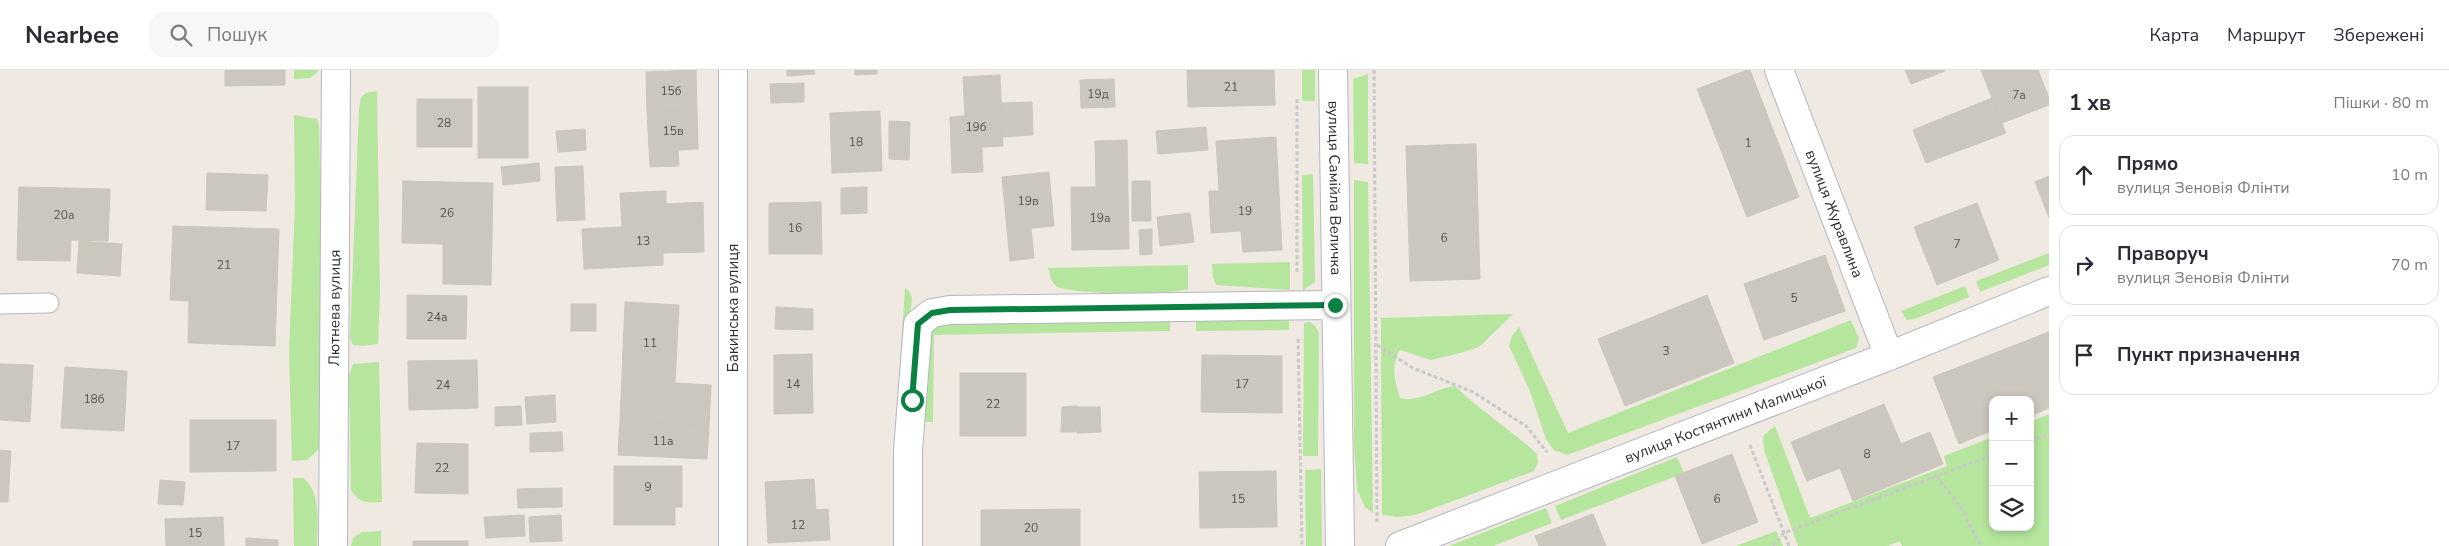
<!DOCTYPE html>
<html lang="uk">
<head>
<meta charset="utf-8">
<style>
	:root { --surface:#fff; --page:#f7f7f7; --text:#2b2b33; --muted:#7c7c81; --line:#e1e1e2 }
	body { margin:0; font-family:"Nunito Sans",sans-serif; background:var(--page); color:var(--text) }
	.controls { position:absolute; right:15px; bottom:15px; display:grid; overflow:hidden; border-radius:10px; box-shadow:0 2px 8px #0003 }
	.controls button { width:45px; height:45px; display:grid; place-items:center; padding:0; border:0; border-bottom:1px solid var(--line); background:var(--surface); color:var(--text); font:25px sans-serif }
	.stop { position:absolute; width:15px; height:15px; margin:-11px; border:4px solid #0b8043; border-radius:50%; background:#fff }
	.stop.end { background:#0b8043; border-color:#fff; box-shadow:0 1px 5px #0008 }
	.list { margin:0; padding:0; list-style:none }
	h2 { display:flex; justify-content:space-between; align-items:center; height:65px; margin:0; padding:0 20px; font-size:21px }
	h2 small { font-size:16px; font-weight:400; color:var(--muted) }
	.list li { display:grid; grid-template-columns:32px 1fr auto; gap:15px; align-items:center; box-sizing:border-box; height:80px; margin:0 10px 10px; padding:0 10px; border:1px solid var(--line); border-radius:15px }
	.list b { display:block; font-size:19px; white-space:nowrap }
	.list p { margin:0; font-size:16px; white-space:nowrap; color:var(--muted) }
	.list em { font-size:16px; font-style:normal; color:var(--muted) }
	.icon { flex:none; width:28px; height:28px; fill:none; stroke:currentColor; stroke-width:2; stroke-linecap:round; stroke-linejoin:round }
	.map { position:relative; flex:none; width:2049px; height:476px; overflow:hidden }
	header { display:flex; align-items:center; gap:30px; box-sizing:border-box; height:70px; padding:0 25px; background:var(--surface); border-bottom:1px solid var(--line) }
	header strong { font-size:24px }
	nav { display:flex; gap:28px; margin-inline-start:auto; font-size:18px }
	.search { width:350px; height:45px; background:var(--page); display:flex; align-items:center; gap:12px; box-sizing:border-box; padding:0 18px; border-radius:15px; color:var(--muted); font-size:19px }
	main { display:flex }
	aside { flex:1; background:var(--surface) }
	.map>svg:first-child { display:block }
	.green { fill:#b6e59e }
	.building { fill:#cbc7bf; stroke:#cbc5ba }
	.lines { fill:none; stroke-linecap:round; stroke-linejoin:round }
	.service-casing { stroke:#b4b7c1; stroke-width:21 }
	.minor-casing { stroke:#b4b7c1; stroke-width:30 }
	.path { stroke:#c9c9c9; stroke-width:3; stroke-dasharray:4 2.5; stroke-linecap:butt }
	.service { stroke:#fff; stroke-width:19 }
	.minor { stroke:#fff; stroke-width:28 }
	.route { stroke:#0b8043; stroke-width:6 }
	.labels { text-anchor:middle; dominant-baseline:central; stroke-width:4.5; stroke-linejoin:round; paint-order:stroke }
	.number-label { font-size:12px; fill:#555452 }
	.street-label { font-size:15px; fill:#2e2e2e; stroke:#fff }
</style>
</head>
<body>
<header>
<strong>Nearbee</strong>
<div class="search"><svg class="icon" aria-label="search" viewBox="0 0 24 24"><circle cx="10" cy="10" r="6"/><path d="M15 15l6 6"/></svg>Пошук</div>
<nav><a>Карта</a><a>Маршрут</a><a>Збережені</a></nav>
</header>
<main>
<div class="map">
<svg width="2049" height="476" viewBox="0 0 2049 476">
	<rect width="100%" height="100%" fill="#efe9e1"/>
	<g class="green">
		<path d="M294 0H318V2L310 8 294 9Z"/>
		<rect x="1302" y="0" width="13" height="31"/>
		<path d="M1368 4V94L1354 93 1353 9Z"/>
		<path d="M377 21 380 225 378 274 363 276 353 275 350 268 359 39 361 27 366 23Z"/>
		<path d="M294 45 317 49 319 56 322 186 319 379 307 390 292 391 289 280 295 135Z"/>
		<path d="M1313 104 1315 212 1303 220 1302 105Z"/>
		<path d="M1354 110 1368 112 1373 443 1365 437 1357 419 1354 374Z"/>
		<path d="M2049 183V195L1980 222 1976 211Z"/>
		<path d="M1290 192V220L1216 215 1213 207 1212 194Z"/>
		<path d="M1188 195V219C1172 225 1068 225 1056 216 1051 212 1050 204 1048 198Z"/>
		<path d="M1965 216 1969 227 1915 249 1907 250 1901 241Z"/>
		<path d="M905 218 910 222 912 229 905 289 898 395 893 397Z"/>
		<path d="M1513 244 1479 277 1460 283 1431 290 1400 280C1390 295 1395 312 1400 328 1421 333 1435 318 1455 316 1481 341 1511 360 1537 384L1538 392 1534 401 1415 445 1397 447 1382 445 1381 248Z"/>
		<path d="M1289 248V260L1196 261V250Z"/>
		<path d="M1170 249V261L934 265 933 352H921L923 270 935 254Z"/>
		<path d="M1851 250 1859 269 1856 278 1567 385 1554 380 1546 369 1530 321 1509 276 1512 266 1519 257 1568 363Z"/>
		<path d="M1310 252 1315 256 1319 263 1318 386H1303L1304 253Z"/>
		<path d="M379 292 382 432C367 433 359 433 351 420L349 306 353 294Z"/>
		<path d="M2049 344V476H1902L1900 471 1887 476H1798L1764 380 1763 366 1775 356 1810 448 1947 396 1944 386 1993 367V457H2030V352Z"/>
		<path d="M1677 387 1684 403 1561 450 1555 436Z"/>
		<path d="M1321 399 1322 476H1306L1305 400Z"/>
		<path d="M293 408H303C322 422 317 454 317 476H294Z"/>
		<path d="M1546 438 1552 453 1493 476H1449Z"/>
		<path d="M381 461V476H351L353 468 362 462Z"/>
		<path d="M1776 461 1783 476H1736Z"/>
	</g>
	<g class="building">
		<path d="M225 0H285V15L225 16Z"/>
		<path d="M696 0 697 40 647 42 646 2Z"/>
		<path d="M787 0H814L815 4 787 6Z"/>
		<path d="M855 0H877V4L855 5Z"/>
		<path d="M1187 0H1274L1275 35 1188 37Z"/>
		<path d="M1747 0H1750L1799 127 1747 147 1697 19Z"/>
		<path d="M1905 0H1944L1945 1 1911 14Z"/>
		<path d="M1981 0H2038L2049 28V35L2002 53Z"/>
		<path d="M1000 5 1003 76 982 77 983 102 952 103 950 47 965 46 963 7Z"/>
		<path d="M1114 9 1115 37 1081 38 1080 10Z"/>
		<path d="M804 13V32L771 33 770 14Z"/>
		<rect x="478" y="17" width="50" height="71"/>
		<path d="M1992 28 2006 63 1926 93 1913 60Z"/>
		<rect x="417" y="29" width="55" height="48"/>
		<path d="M1032 32 1033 65 1002 67 1001 33Z"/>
		<path d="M697 40 698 79 678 80 679 96 650 97 647 42Z"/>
		<path d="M880 41 882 101 832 103 830 43Z"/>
		<path d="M889 51 910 52 909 90 889 89Z"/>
		<path d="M1206 57 1208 80 1158 84 1156 61Z"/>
		<path d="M585 59 586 80 558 82 556 61Z"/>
		<path d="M1276 67 1282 180 1243 182 1241 161 1211 163 1209 121H1219L1216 71Z"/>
		<path d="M1127 70 1129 179 1072 180 1071 117H1096L1095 71Z"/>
		<path d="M1476 74 1480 209 1410 211 1406 76Z"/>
		<path d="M539 93 540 111 503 115 501 97Z"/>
		<path d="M583 96 585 150 557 151 555 97Z"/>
		<path d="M1049 102 1054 156 1031 158 1034 188 1010 191 1002 107Z"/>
		<path d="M207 103 268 105 266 141 206 140Z"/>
		<path d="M2049 106V148L2035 112Z"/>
		<path d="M403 111 493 113 491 215 443 214V174L402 173Z"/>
		<path d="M1132 111H1150L1151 151H1132Z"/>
		<path d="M19 117 110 119 108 171 71 170 70 191 17 190Z"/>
		<path d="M867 117V143L841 144V118Z"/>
		<path d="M666 121V134L703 132 704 182 663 183V195L584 199 582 159 622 157 620 123Z"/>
		<path d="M821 132 822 184H769V133Z"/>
		<path d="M1977 133 1999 190 1937 215 1914 157Z"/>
		<path d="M1190 143 1194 172 1160 176 1157 147Z"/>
		<path d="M173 156 279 159 275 276 188 273 189 231 170 230Z"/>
		<path d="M1152 159V184L1140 185 1139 160Z"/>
		<path d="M79 171 122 174 120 206 77 203Z"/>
		<path d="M1825 185 1845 241 1764 270 1744 214Z"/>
		<path d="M407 225 467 226 466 269H407Z"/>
		<path d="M1707 225 1734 293 1625 336 1598 269Z"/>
		<path d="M625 232 679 235 675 313 711 315 709 356 620 351Z"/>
		<rect x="571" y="234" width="25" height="27"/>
		<path d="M776 237 813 239V260L775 259Z"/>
		<path d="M2049 262V338L2030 346V330H1993V360L1959 374 1933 307Z"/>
		<path d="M812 284 813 343 774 344V285Z"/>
		<path d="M1202 285 1282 286V343L1201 342Z"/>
		<path d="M477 290 478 338 409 340 408 291Z"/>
		<path d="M0 294 33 295 30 352 0 350Z"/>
		<path d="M65 297 127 301 124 361 61 358Z"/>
		<rect x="960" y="303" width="66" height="63"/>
		<path d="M555 325 556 352 527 354 525 327Z"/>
		<path d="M1884 334 1901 374 1930 362 1943 394 1853 431 1840 398 1807 411 1791 372Z"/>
		<path d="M521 336 522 355 495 356V337Z"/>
		<path d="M1077 336 1076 362H1061L1062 337Z"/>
		<path d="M1077 337H1100L1101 362 1077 363Z"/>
		<path d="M190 350H276V401L190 402Z"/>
		<path d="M620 351 709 356 707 389 618 385Z"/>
		<path d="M562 362 563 381 530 382V363Z"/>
		<path d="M417 373 468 374V424L415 423Z"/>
		<path d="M0 380 11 381 8 432H0Z"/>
		<path d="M1732 384 1758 452 1702 474 1675 406Z"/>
		<path d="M614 396H682V437H675V455H614Z"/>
		<path d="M1276 401 1277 457 1200 458 1199 402Z"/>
		<path d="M814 409 816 440 828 439 830 470 768 473 765 412Z"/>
		<path d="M160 410 185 412 183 435 158 434Z"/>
		<path d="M562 418V437L518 438 517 419Z"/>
		<path d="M1080 439V476H981V440Z"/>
		<path d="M1593 444 1606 476H1539L1535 466Z"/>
		<path d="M524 445 525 466 486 468 484 447Z"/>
		<path d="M561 445 562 471 530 472 529 447Z"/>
		<path d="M223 447 224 476H166L165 449Z"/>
		<path d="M246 468 278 470V476H246Z"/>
		<rect x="413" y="471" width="55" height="5"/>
	</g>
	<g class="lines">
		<g class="service-casing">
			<path id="service" d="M0 234 49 233"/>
		</g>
		<g class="minor-casing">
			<g id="minor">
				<path id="s1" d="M1333 0 1340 476"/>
				<path id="s2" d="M1779 0 1889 286"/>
				<path id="s3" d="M333 476 336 0"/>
				<path d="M733 476V0"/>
				<path d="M908 476V380L918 254 932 243 950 240 1335 235"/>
				<path id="s4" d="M1400 476 1889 286 2049 221"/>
			</g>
		</g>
		<g class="path">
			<path d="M1374 0 1377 452"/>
			<path d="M1297 29V203"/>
			<path d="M1298 269 1302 476"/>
			<path d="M1377 275 1413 298 1473 322 1526 356 1547 382"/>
			<path d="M2030 371 2049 364"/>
			<path d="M1750 375 1789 476"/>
			<path d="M1936 406 1960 436 1981 476"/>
			<path d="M1773 476 1784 463 1993 385"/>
		</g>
		<use href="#service" class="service"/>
		<use href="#minor" class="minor"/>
	</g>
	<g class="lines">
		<path class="route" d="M912 330 918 254 932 243 950 240 1335 235"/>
	</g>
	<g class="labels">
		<g class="number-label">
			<text x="1231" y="17">21</text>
			<text x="671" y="21">15б</text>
			<text x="1098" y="24">19д</text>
			<text x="2019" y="25">7а</text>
			<text x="444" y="53">28</text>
			<text x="976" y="57">19б</text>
			<text x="673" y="61">15в</text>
			<text x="856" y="72">18</text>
			<text x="1748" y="73">1</text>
			<text x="1028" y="131">19в</text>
			<text x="1245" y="141">19</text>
			<text x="447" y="143">26</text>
			<text x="64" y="145">20а</text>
			<text x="1100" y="148">19а</text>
			<text x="795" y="158">16</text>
			<text x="1444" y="168">6</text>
			<text x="643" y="171">13</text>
			<text x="1957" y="174">7</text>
			<text x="224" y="195">21</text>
			<text x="1794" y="228">5</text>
			<text x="437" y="247">24а</text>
			<text x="650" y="273">11</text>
			<text x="1666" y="281">3</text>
			<text x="793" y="314">14</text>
			<text x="1242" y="314">17</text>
			<text x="443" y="315">24</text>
			<text x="94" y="329">18б</text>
			<text x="993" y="334">22</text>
			<text x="663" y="371">11а</text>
			<text x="233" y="376">17</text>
			<text x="1867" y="384">8</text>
			<text x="442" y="398">22</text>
			<text x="648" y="417">9</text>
			<text x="1238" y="429">15</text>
			<text x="1717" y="429">6</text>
			<text x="798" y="455">12</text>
			<text x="1031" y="458">20</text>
			<text x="195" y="463">15</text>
		</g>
		<g class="street-label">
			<text stroke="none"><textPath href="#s1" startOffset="118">вулиця Самійла Величка</textPath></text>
			<text stroke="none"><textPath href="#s2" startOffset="154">вулиця Журавлина</textPath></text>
			<text stroke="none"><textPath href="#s3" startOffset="238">Лютнева вулиця</textPath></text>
			<text transform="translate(733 238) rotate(-90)">Бакинська вулиця</text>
			<text stroke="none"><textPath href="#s4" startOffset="349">вулиця Костянтини Малицької</textPath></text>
		</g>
	</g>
</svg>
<div class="controls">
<button>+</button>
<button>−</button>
<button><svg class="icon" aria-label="layers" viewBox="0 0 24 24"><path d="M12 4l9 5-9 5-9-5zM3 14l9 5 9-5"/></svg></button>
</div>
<div class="stop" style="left:912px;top:330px"></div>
<div class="stop end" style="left:1335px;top:235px"></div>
</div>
<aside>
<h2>1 хв<small>Пішки · 80 m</small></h2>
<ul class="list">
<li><svg class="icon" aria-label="ahead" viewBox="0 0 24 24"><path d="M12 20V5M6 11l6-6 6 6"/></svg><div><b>Прямо</b><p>вулиця Зеновія Флінти</p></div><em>10 m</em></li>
<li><svg class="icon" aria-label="right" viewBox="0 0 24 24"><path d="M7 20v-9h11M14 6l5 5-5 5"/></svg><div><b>Праворуч</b><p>вулиця Зеновія Флінти</p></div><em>70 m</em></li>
<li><svg class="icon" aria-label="arrive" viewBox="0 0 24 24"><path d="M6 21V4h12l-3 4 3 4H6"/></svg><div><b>Пункт призначення</b></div></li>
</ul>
</aside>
</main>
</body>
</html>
